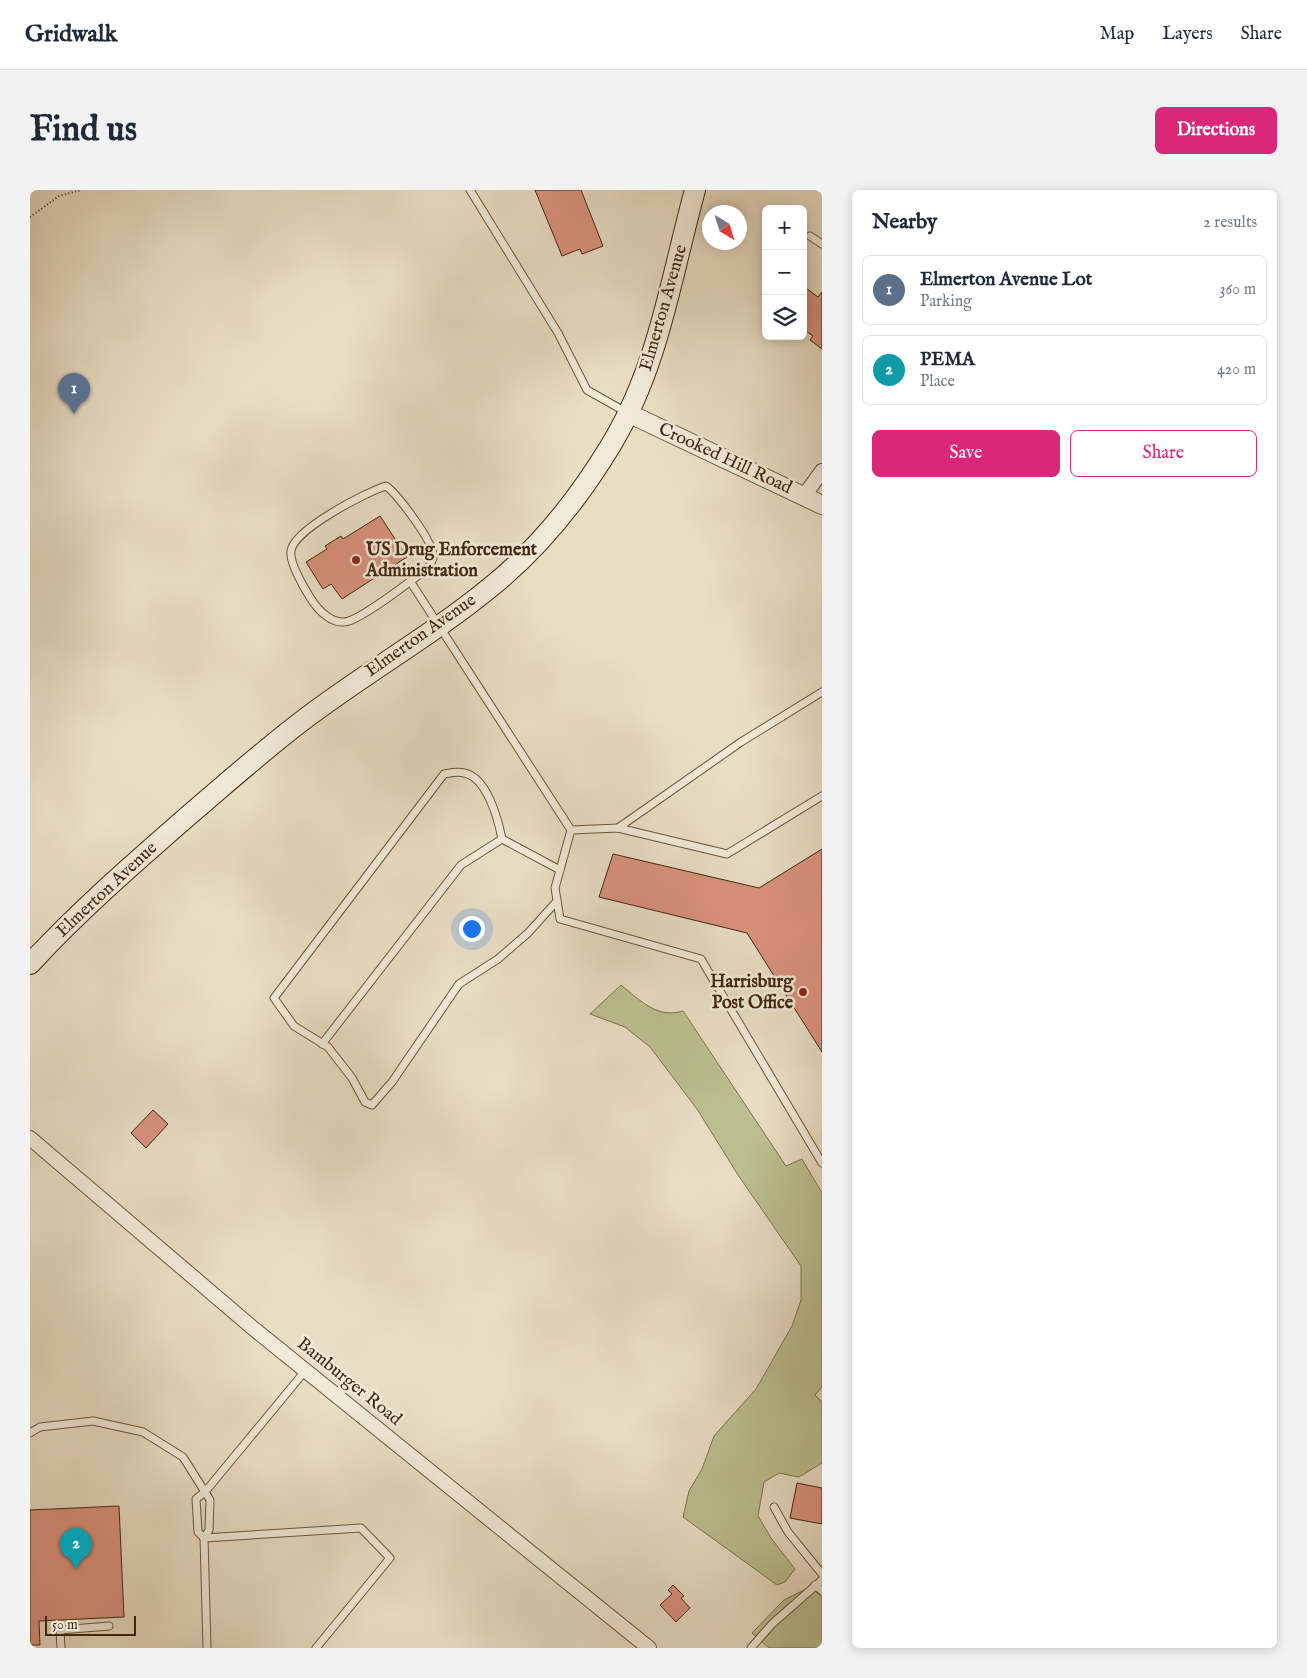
<!DOCTYPE html>
<html lang="en">
<head>
<meta charset="utf-8">
<style>
	:root { --surface:#fff; --page:#f2f2f3; --text:#1f2937; --muted:#747a83; --line:#e0e1e3; --accent:#db2777 }
	body { margin:0; font-family:"IM FELL English",serif; background:var(--page); color:var(--text) }
	.controls { position:absolute; right:15px; top:15px; display:grid; overflow:hidden; border-radius:8px; box-shadow:0 2px 12px #0003 }
	.controls button { width:45px; height:45px; display:grid; place-items:center; padding:0; border:0; border-bottom:1px solid var(--line); background:var(--surface); color:var(--text); font:25px sans-serif }
	.compass { position:absolute; left:672px; top:15px; width:45px; height:45px; border-radius:50%; background:var(--surface); box-shadow:0 2px 12px #0003; rotate:142deg }
	.scale { position:absolute; left:15px; bottom:12px; width:91px; box-sizing:border-box; padding-left:5px; border:2px solid #422810; border-top:0; font-size:14px; line-height:18px; white-space:nowrap; color:#422810; -webkit-text-stroke:4px #f1ead9; paint-order:stroke }
	.you { position:absolute; left:441px; top:738px; width:18px; height:18px; margin:-12px; border:4px solid #fff; border-radius:50%; background:#1a73e8; box-shadow:0 0 0 8px #1a73e833 }
	.badge { display:grid; place-items:center; width:32px; height:32px; border-radius:50%; background:var(--accent); color:#fff; font-size:16px; font-weight:700 }
	.pin { position:absolute; translate:-50% -41px; filter:drop-shadow(0 1px 2px #0008) }
	.pin::after { content:''; position:absolute; top:26px; width:18px; height:15px; background:inherit; clip-path:polygon(0 0,100% 0,50% 100%) }
	.list { margin:0; padding:0; list-style:none }
	h2 { display:flex; justify-content:space-between; align-items:center; height:65px; margin:0; padding:0 20px; font-size:21px }
	h2 small { font-size:16px; font-weight:400; color:var(--muted) }
	.list li { display:grid; grid-template-columns:32px 1fr auto; gap:15px; align-items:center; box-sizing:border-box; height:70px; margin:0 10px 10px; padding:0 10px; border:1px solid var(--line); border-radius:8px }
	.list b { display:block; font-size:19px; white-space:nowrap }
	.list p { margin:0; font-size:16px; white-space:nowrap; color:var(--muted) }
	.list em { font-size:16px; font-style:normal; color:var(--muted) }
	.actions { display:flex; gap:10px; padding:15px 20px }
	.actions a { flex:1; padding:11px 0; border:1px solid var(--accent); border-radius:8px; text-align:center; font-size:18px; color:var(--accent) }
	.actions .main { background:var(--accent); color:#fff }
	.icon { flex:none; width:28px; height:28px; fill:none; stroke:currentColor; stroke-width:2; stroke-linecap:round; stroke-linejoin:round }
	.map { position:relative; flex:none; width:792px; height:1458px; overflow:hidden; border-radius:8px }
	header { display:flex; align-items:center; gap:30px; box-sizing:border-box; height:70px; padding:0 25px; background:var(--surface); border-bottom:1px solid var(--line) }
	header strong { font-size:24px }
	nav { display:flex; gap:28px; margin-inline-start:auto; font-size:18px }
	.intro { display:flex; align-items:center; justify-content:space-between; box-sizing:border-box; height:120px; padding:0 30px }
	h1 { margin:0; font-size:35px }
	.button { padding:12px 22px; border-radius:8px; background:var(--accent); color:#fff; font-size:18px; font-weight:700 }
	main { display:flex; gap:30px; padding:0 30px }
	aside { flex:1; background:var(--surface); border-radius:8px; box-shadow:0 2px 12px #0003 }
	.map>svg:first-child { display:block }
	.green { fill:#bcc091; stroke:#7f7450 }
	.building { fill:#db927e; stroke:#422810 }
	.lines { fill:none; stroke-linecap:round; stroke-linejoin:round }
	.service-casing { stroke:#6c563d; stroke-width:9 }
	.minor-casing { stroke:#6c563d; stroke-width:16 }
	.tertiary-casing { stroke:#6c563d; stroke-width:20 }
	.secondary-casing { stroke:#422810; stroke-width:22 }
	.path { stroke:#422810; stroke-width:2; stroke-dasharray:1 2.5; stroke-linecap:butt }
	.service { stroke:#f1ead9; stroke-width:7 }
	.minor { stroke:#f1ead9; stroke-width:14 }
	.tertiary { stroke:#f1ead9; stroke-width:18 }
	.secondary { stroke:#f1ead9; stroke-width:20 }
	.poi-dot { fill:#8f2418; stroke:#f1ead9; stroke-width:2 }
	.labels { text-anchor:middle; dominant-baseline:central; stroke-width:5; stroke-linejoin:round; paint-order:stroke }
	.street-label { font-size:18px; fill:#422810; stroke:#f1ead9 }
	.poi-label { font-size:18px; font-weight:bold; fill:#422810; stroke:#f1ead9; text-anchor:start }
</style>
</head>
<body>
<header>
<strong>Gridwalk</strong>
<nav><a>Map</a><a>Layers</a><a>Share</a></nav>
</header>
<div class="intro"><h1>Find us</h1><a class="button">Directions</a></div>
<main>
<div class="map">
<svg width="792" height="1458" viewBox="0 0 792 1458">
	<rect width="100%" height="100%" fill="#e9dec5"/>
	<filter id="stains"><feTurbulence type="fractalNoise" baseFrequency=".004" numOctaves="4"/><feColorMatrix values="0 0 0 0 .2 0 0 0 0 .09 0 0 0 0 .02 0 0 0 .5 -.17"/></filter>
	<radialGradient id="worn" r=".72"><stop offset=".6" stop-color="#630" stop-opacity="0"/><stop offset="1" stop-color="#630" stop-opacity=".3"/></radialGradient>
	<g class="green">
		<path d="M591 795C610 810 627 829 653 821L756 976 772 969 792 1003V1197L785 1205 792 1212V1273L769 1287 749 1283 734 1292 728 1326 741 1348 765 1379 755 1392 747 1395 653 1327 659 1301 672 1279 684 1246 726 1199 762 1136 771 1110V1076L708 985 667 919 620 857 595 837 560 824Z"/>
		<path d="M774 1400 785 1401 792 1407V1458H739L722 1443 754 1410Z"/>
	</g>
	<g class="building">
		<path d="M505 0H551L573 56 552 64 550 59 532 66Z"/>
		<path d="M773 96 788 107 792 102V159L780 150 783 146 773 139Z"/>
		<path d="M350 326 377 367 312 409 301 394 293 399 276 372 297 359 295 356 311 346 313 349Z"/>
		<path d="M792 659V862L717 743 569 707 583 664 729 698Z"/>
		<path d="M123 920 138 934 116 958 101 943Z"/>
		<path d="M767 1293 792 1298V1334L760 1328Z"/>
		<path d="M89 1316 94 1427 9 1431 10 1455H0V1320Z"/>
		<path d="M643 1395 654 1406 651 1408 660 1418 646 1432 630 1415 642 1404 638 1400Z"/>
	</g>
	<g class="lines">
		<g class="service-casing">
			<g id="service">
				<path d="M440 0 528 143 557 200 596 222"/>
				<path d="M780 46 792 54"/>
				<path d="M356 296C367 304 405 353 403 367 403 370 400 375 398 378 379 392 339 424 319 431 310 434 301 430 294 424 283 416 259 375 261 361 263 340 336 302 356 296Z"/>
				<path d="M380 391 541 640 525 698 530 729 671 769 792 973"/>
				<path d="M588 638 711 552 792 502"/>
				<path d="M541 640 588 638 697 664 792 606"/>
				<path d="M527 711 498 743 468 769 429 794 362 892 342 915 335 912 322 888 298 857 264 836 244 808 414 584C420 583 428 581 434 583 457 587 468 629 472 649L530 680"/>
				<path d="M292 854 431 675 472 649"/>
				<path d="M0 1243 10 1237 63 1231 113 1242 153 1267 180 1310 179 1340 174 1348 177 1458"/>
				<path d="M744 1317 758 1342 792 1384"/>
				<path d="M174 1348 331 1338 360 1368 286 1458"/>
				<path d="M174 1348 168 1342 166 1309 175 1302 275 1181"/>
				<path d="M785 1395 792 1401"/>
				<path d="M31 1458 30 1440 79 1436"/>
				<path d="M721 1458 742 1434 792 1390"/>
			</g>
		</g>
		<g class="minor-casing">
			<g id="minor">
				<path d="M774 306 792 281"/>
				<path d="M0 948 224 1139 619 1458"/>
			</g>
		</g>
		<g class="tertiary-casing">
			<path id="tertiary" d="M598 223 792 315"/>
		</g>
		<g class="secondary-casing">
			<path id="secondary" d="M0 774C49 721 103 674 158 626 198 592 238 556 280 525 340 480 405 443 462 396 510 357 549 308 581 255 629 176 641 87 665 0"/>
		</g>
		<path class="path" d="M0 27 29 6 51 0"/>
		<use href="#service" class="service"/>
		<use href="#minor" class="minor"/>
		<use href="#tertiary" class="tertiary"/>
		<use href="#secondary" class="secondary"/>
	</g>
	<g class="poi-dot">
		<circle cx="326" cy="370" r="5"/>
		<circle cx="773" cy="802" r="5"/>
	</g>
	<g class="labels">
		<g class="street-label">
			<text transform="translate(634 118) rotate(-74)">Elmerton Avenue</text>
			<text transform="translate(695 269) rotate(25)">Crooked Hill Road</text>
			<text transform="translate(391 446) rotate(-35)">Elmerton Avenue</text>
			<text transform="translate(77 700) rotate(-43)">Elmerton Avenue</text>
			<text transform="translate(319 1192) rotate(39)">Bamburger Road</text>
		</g>
		<g class="poi-label">
			<text x="336" y="360">US Drug Enforcement<tspan x="336" dy="21">Administration</tspan></text>
			<text x="763" y="792" text-anchor="end">Harrisburg<tspan x="763" dy="21">Post Office</tspan></text>
		</g>
	</g>
	<rect width="100%" height="100%" filter="url(#stains)"/>
	<rect width="100%" height="100%" fill="url(#worn)"/>
</svg>
<div class="controls">
<button>+</button>
<button>−</button>
<button><svg class="icon" aria-label="layers" viewBox="0 0 24 24"><path d="M12 4l9 5-9 5-9-5zM3 14l9 5 9-5"/></svg></button>
</div>
<svg class="compass" viewBox="-18 -18 36 36"><path d="M0-13l5 13h-10z" fill="#e53935"/><path d="M0 13l5-13h-10z" fill="#747a83"/></svg>
<div class="scale">50 m</div>
<div class="you"></div>
<div class="pin badge" style="left:44px;top:224px;background:#5c6f8a">1</div>
<div class="pin badge" style="left:46px;top:1379px;background:#0f9aa8">2</div>
</div>
<aside>
<h2>Nearby<small>2 results</small></h2>
<ul class="list">
<li><span class="badge" style="background:#5c6f8a">1</span><div><b>Elmerton Avenue Lot</b><p>Parking</p></div><em>360 m</em></li>
<li><span class="badge" style="background:#0f9aa8">2</span><div><b>PEMA</b><p>Place</p></div><em>420 m</em></li>
</ul>
<div class="actions"><a class="main">Save</a><a>Share</a></div>
</aside>
</main>
</body>
</html>
